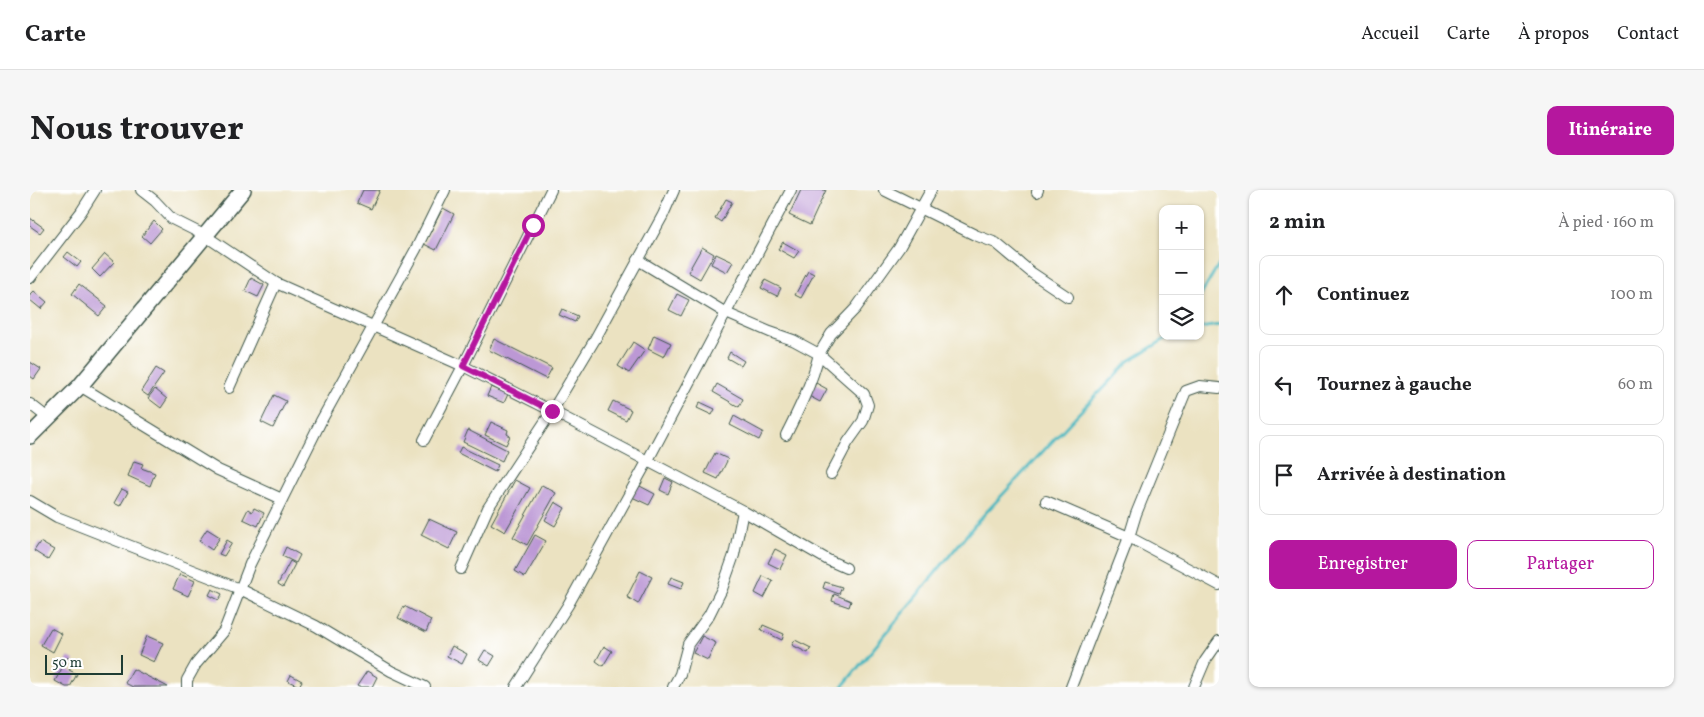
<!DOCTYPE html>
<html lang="fr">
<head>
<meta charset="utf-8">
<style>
	:root { --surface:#fff; --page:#f6f6f6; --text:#202124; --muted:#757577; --line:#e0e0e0; --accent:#b5179e }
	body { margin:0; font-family:Vollkorn,serif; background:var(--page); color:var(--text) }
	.controls { position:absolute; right:15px; top:15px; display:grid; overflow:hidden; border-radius:10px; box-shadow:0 1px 4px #0004 }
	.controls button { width:45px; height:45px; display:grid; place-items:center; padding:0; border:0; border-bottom:1px solid var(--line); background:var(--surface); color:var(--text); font:25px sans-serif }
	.scale { position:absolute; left:15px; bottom:12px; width:78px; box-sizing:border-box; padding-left:5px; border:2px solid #1f3d34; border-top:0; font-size:14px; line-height:18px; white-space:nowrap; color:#1f3d34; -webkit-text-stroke:4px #fff; paint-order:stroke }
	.stop { position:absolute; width:15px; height:15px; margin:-11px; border:4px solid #b5179e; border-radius:50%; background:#fff }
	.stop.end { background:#b5179e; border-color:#fff; box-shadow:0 1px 5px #0008 }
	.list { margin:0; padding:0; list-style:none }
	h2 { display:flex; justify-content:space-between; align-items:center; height:65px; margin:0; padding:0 20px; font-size:21px }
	h2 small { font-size:16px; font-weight:400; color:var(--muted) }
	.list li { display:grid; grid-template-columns:32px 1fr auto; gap:15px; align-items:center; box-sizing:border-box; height:80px; margin:0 10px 10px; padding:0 10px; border:1px solid var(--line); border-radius:10px }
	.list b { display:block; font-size:19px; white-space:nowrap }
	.list em { font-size:16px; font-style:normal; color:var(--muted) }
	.actions { display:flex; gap:10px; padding:15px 20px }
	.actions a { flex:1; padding:11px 0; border:1px solid var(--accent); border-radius:10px; text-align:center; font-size:18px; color:var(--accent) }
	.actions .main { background:var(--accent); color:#fff }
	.icon { flex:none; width:28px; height:28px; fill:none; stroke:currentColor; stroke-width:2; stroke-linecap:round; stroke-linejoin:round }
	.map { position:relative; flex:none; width:1189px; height:497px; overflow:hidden; border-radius:10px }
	header { display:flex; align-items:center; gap:30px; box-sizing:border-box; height:70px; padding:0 25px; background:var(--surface); border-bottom:1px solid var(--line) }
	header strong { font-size:24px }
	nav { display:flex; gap:28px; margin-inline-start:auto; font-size:18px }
	.intro { display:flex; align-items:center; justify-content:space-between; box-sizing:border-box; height:120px; padding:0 30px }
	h1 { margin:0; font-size:35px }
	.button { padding:12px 22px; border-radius:10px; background:var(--accent); color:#fff; font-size:18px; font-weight:700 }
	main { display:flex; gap:30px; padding:0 30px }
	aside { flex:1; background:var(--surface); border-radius:10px; box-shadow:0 1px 4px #0004 }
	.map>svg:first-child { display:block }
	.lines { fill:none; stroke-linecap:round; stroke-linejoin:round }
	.stream { stroke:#48b7c0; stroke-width:3 }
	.building { fill:#bc98d5 }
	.street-casing { stroke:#3e5649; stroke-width:12 }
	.secondary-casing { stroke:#3e5649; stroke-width:18 }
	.street { stroke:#fff; stroke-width:10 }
	.secondary { stroke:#fff; stroke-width:15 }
	.route { stroke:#b5179e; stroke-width:6 }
</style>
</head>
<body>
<header>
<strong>Carte</strong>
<nav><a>Accueil</a><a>Carte</a><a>À propos</a><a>Contact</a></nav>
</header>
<div class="intro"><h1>Nous trouver</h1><a class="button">Itinéraire</a></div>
<main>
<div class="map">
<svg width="1189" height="497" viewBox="0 0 1189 497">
	<rect width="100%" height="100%" fill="#fff"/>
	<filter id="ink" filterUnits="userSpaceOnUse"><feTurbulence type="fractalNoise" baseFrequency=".02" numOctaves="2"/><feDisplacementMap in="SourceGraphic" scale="10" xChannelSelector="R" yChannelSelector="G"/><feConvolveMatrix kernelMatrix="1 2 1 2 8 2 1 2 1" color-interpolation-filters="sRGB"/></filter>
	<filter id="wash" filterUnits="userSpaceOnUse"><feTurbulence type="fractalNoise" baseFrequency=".0096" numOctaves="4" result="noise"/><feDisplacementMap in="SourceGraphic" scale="20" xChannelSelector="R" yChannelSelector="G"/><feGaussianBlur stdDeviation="1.12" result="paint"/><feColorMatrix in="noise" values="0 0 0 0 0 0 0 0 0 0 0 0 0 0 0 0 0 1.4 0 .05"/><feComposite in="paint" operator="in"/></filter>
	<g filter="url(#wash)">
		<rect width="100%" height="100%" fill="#ebe2c1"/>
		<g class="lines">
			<g class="stream">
				<path d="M1170 106 1189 74"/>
				<path d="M1170 138 1189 135"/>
				<path d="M812 497 948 331 1046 226 1099 171 1140 146"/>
			</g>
		</g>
		<g id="blocks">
			<g class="building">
				<path d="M333 0H350L341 19 327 13Z"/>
				<path d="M771 0H796L780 35 759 25Z"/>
				<path d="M696 9 702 12 691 32 685 28Z"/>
				<path d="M413 18 424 24 406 60 394 54Z"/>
				<path d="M0 28 14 38 10 43 0 36Z"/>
				<path d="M124 31 132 39 120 53 112 46Z"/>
				<path d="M753 52 769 61 764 68 748 59Z"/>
				<path d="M672 57 684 64 670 89 658 82Z"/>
				<path d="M38 62 51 72 47 77 34 67Z"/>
				<path d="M75 64 84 72 70 87 62 79Z"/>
				<path d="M686 64 703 72 697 82 681 74Z"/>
				<path d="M778 81 784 84 771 108 765 105Z"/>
				<path d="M221 88 234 95 228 107 215 101Z"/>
				<path d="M735 90 751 98 747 106 731 98Z"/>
				<path d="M49 94 77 116 69 126 42 104Z"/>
				<path d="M4 101 17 112 11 119 0 110V105Z"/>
				<path d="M647 104 659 110 651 126 639 120Z"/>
				<path d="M532 119 548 126 545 132 529 125Z"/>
				<path d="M624 145 641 153 634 167 618 159Z"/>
				<path d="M464 149 522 178 516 189 459 160Z"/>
				<path d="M603 152 615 160 599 183 588 176Z"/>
				<path d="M700 162 714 171 711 176 697 168Z"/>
				<path d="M0 172 11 179 4 189 0 186Z"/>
				<path d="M126 178 134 183 118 206 111 201Z"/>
				<path d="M786 193 797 199 790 212 779 206Z"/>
				<path d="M687 194 713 209 709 217 683 202Z"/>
				<path d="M461 197 478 204 474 213 457 206Z"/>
				<path d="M125 199 137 209 131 218 118 208Z"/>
				<path d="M244 205 256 211 243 238 231 232Z"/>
				<path d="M583 211 601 220 596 230 578 221Z"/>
				<path d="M670 212 685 219 682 225 667 218Z"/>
				<path d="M704 226 733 242 729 250 700 235Z"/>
				<path d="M461 232 478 240 477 244 480 246 476 255 455 245Z"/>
				<path d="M438 240 477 260 472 271 433 252Z"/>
				<path d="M431 257 468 275 465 282 428 263Z"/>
				<path d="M685 263 698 269 688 289 675 283Z"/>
				<path d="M104 271 113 274 111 278 125 283 120 296 98 286Z"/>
				<path d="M635 288 643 292 638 304 630 300Z"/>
				<path d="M485 290 500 298 475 342 461 334Z"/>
				<path d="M512 295 526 303 497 355 483 347Z"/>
				<path d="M608 295 625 304 619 315 602 307Z"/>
				<path d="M92 299 98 302 90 316 84 313Z"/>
				<path d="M525 312 535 318 525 336 515 330Z"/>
				<path d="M224 318 234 323 228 336 213 329 218 319 222 322Z"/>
				<path d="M399 329 427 342 419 359 391 345Z"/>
				<path d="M177 339 190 347 182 360 169 351Z"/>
				<path d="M505 345 516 351 495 387 485 381Z"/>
				<path d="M197 350 202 353 194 366 189 364Z"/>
				<path d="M10 352 24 360 18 370 4 361Z"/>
				<path d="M256 357 270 365 266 373 252 366Z"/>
				<path d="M745 359 757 365 750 379 738 373Z"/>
				<path d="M260 371 265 374 253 397 248 394Z"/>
				<path d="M610 381 622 387 608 414 597 407Z"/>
				<path d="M150 384 165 391 158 406 143 399Z"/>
				<path d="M733 386 743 391 734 408 725 403Z"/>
				<path d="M641 387 654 392 651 399 638 394Z"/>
				<path d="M795 392 812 397 809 404 793 398Z"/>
				<path d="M182 399 192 404 189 410 179 405Z"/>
				<path d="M804 404 821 411 819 417 802 411Z"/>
				<path d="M374 416 401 430 396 442 368 428Z"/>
				<path d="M733 435 754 444 752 450 731 440Z"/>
				<path d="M21 438 32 444 23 462 11 455Z"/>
				<path d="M117 446 133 453 124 472 109 465Z"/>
				<path d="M672 446 686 453 678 470 663 463Z"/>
				<path d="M765 450 781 458 778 463 762 455Z"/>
				<path d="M422 456 437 464 432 474 417 466Z"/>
				<path d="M574 456 582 461 573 476 566 471Z"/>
				<path d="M455 460 465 466 459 476 449 470Z"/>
				<path d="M38 467 44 470 39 480 47 484 40 497H36L25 491Z"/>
				<path d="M103 479 138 497H103L95 493Z"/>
				<path d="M337 481 347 487 342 497H329L327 496Z"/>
				<path d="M261 485 272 491 269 496 258 491Z"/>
			</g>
		</g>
	</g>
	<g filter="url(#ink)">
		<use href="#blocks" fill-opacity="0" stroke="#3e5649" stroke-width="1"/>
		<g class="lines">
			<g class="street-casing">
				<g id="street">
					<path d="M111 0 125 11 142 29 174 45 246 93 433 176 522 221 713 321 798 370 816 378"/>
					<path d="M854 0 945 45 966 53 1002 83 1038 107"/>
					<path d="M1007 2 1008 0"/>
					<path d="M608 70 696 123 740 142 763 150 789 164 801 144 826 118 869 58 901 0"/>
					<path d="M0 88 51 22 65 0"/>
					<path d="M50 196 188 280 252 309"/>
					<path d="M199 198 246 93"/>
					<path d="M0 214 18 228"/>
					<path d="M756 245C769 219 782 193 789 164L834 204 838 215 833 231 818 252 801 284"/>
					<path d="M394 250 433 176 521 0"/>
					<path d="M0 311 27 327 210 399 286 436 361 481 395 497"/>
					<path d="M1016 311 1099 347 1189 395"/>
					<path d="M431 379 458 318 522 221 564 151 633 25 644 0"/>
					<path d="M157 497V490L166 474 194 441 220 374 291 231 386 59 415 0"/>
					<path d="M486 497 538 415 618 270 761 0"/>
					<path d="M643 497 650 484 658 454 679 425 692 399 704 365 713 321"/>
					<path d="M1041 497 1099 347 1106 324 1156 201 1170 196 1189 198"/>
					<path d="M1164 497 1175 471 1189 451"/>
				</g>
			</g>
			<g class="secondary-casing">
				<path id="secondary" d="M0 246 50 196 213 0"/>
			</g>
			<use href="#street" class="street"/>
			<use href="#secondary" class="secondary"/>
		</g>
	</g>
	<g class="lines" filter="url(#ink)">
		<path class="route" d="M503 35 433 176 522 221"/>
	</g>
</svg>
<div class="controls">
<button>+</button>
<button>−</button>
<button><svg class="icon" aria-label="layers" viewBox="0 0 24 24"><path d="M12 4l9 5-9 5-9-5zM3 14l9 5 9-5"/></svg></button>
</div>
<div class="scale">50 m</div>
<div class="stop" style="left:503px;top:35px"></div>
<div class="stop end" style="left:522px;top:221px"></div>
</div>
<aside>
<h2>2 min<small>À pied · 160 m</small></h2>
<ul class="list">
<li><svg class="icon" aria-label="ahead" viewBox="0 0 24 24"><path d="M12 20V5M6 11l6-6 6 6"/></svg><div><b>Continuez</b></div><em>100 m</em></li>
<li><svg class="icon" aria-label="left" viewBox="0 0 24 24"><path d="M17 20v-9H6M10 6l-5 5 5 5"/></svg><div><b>Tournez à gauche</b></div><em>60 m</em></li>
<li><svg class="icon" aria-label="arrive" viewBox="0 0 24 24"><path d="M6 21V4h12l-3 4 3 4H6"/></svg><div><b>Arrivée à destination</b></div></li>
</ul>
<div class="actions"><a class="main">Enregistrer</a><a>Partager</a></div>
</aside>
</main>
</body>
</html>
